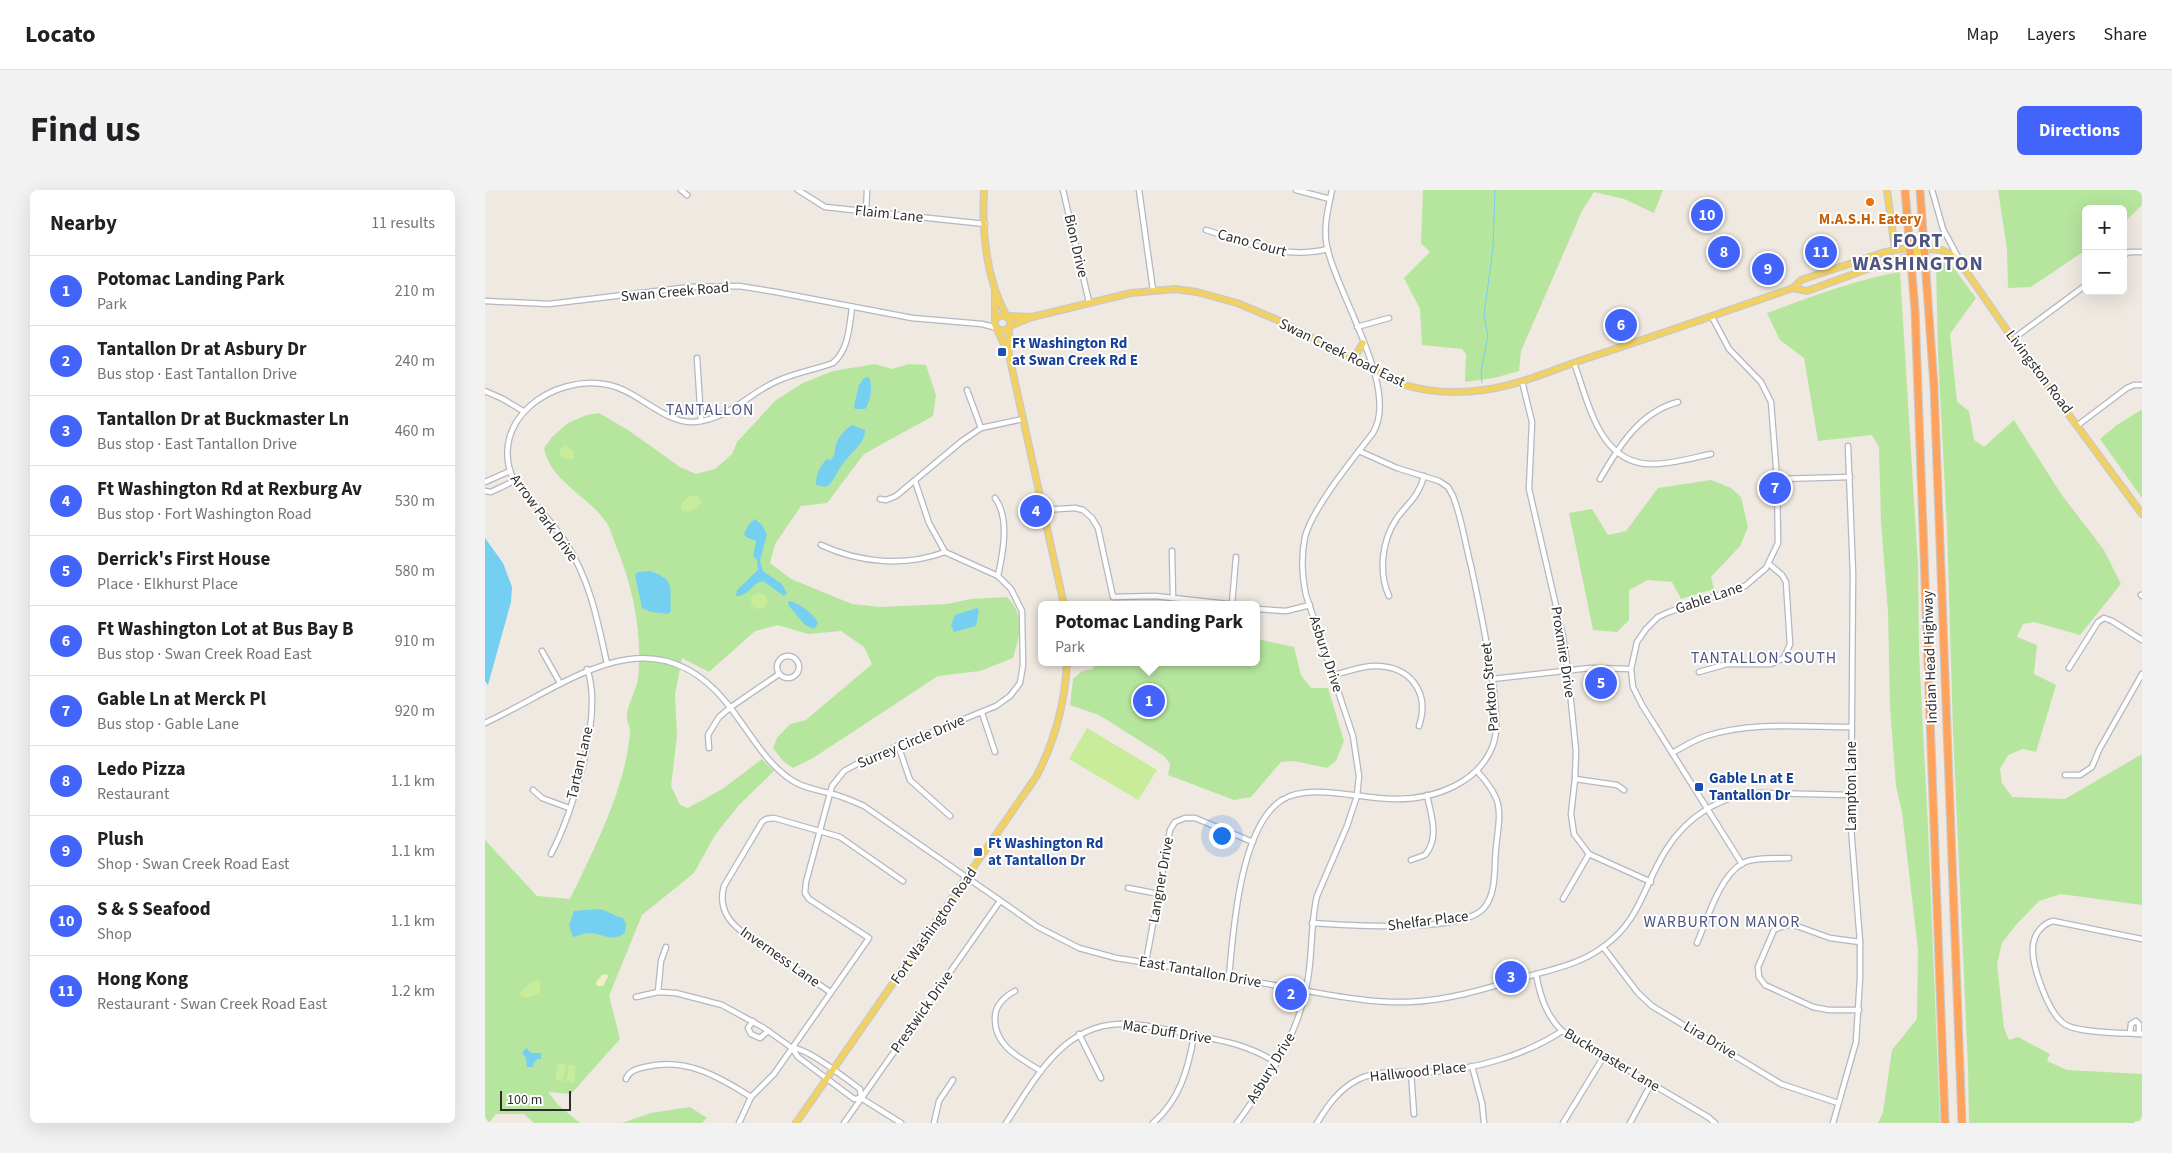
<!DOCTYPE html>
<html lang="en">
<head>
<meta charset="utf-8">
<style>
	:root { --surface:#fff; --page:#f2f2f2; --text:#202124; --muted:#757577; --line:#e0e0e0; --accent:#4264fb }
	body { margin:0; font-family:"Source Sans 3",sans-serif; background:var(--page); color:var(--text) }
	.controls { position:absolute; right:15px; top:15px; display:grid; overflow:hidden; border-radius:8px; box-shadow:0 5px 20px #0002 }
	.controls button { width:45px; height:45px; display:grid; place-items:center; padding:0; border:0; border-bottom:1px solid var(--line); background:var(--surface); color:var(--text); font:25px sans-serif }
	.scale { position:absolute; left:15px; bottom:12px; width:71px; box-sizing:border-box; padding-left:5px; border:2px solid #2e2e2e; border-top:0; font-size:14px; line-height:18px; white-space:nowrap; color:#2e2e2e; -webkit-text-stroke:4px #fff; paint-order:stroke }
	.you { position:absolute; left:736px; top:645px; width:18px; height:18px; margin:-12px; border:4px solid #fff; border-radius:50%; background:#1a73e8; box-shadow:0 0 0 8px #1a73e833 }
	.badge { display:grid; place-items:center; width:32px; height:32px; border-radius:50%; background:var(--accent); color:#fff; font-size:16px; font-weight:700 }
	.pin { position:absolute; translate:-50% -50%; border:2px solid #fff; box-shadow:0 1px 5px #0006 }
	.popup { position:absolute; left:553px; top:411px; width:222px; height:65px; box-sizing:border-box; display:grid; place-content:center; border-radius:8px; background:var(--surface); filter:drop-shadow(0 1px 4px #0005); font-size:16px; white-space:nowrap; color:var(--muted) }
	.popup b { font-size:19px; color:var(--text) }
	.popup::after { content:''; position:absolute; left:50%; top:100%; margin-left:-10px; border:10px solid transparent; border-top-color:var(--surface) }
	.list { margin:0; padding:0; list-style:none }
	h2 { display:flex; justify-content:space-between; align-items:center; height:65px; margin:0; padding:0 20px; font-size:21px }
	h2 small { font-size:16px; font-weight:400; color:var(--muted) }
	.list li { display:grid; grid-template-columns:32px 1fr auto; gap:15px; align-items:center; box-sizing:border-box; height:70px; padding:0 20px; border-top:1px solid var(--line) }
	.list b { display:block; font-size:19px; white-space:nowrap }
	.list p { margin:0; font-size:16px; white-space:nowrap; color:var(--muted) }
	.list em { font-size:16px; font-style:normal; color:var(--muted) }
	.map { position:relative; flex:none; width:1657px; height:933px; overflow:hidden; border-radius:8px }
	header { display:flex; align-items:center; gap:30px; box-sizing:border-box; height:70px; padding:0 25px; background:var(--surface); border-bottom:1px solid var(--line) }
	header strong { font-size:24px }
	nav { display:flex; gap:28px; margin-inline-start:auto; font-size:18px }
	.intro { display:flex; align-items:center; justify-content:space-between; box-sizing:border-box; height:120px; padding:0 30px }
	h1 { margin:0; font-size:35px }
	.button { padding:12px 22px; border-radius:8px; background:var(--accent); color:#fff; font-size:18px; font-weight:700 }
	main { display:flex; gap:30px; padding:0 30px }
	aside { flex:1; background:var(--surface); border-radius:8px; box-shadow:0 5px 20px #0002 }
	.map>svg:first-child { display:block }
	.green { fill:#b6e59e }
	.sand { fill:#f3ecc5 }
	.pitch { fill:#c9ec9a }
	.water { fill:#75cff0 }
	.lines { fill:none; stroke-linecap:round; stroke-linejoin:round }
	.stream { stroke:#75cff0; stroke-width:1 }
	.minor-casing { stroke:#b4b7c1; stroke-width:7 }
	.major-casing { stroke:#c9c9c9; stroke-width:8 }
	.highway-casing { stroke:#c9c9c9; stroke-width:9 }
	.minor { stroke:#fff; stroke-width:4.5 }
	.major { stroke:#f2d163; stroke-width:5.5 }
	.highway { stroke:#ffa35c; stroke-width:7 }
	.food-dot { fill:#e8710a; stroke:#fff; stroke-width:2 }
	.transit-dot { fill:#1a4fb4; stroke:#fff; stroke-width:2 }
	.labels { text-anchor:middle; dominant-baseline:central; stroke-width:4; stroke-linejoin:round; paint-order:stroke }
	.street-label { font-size:15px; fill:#2e2e2e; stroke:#fff }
	.food-label { font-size:15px; font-weight:bold; fill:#c56008; stroke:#fff }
	.transit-label { font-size:15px; font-weight:bold; fill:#164399; stroke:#fff; text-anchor:start }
	.neighbourhood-label { font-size:16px; letter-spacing:1px; fill:#4d5680; stroke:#fff }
	.district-label { font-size:20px; font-weight:bold; letter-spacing:1px; fill:#4d5680; stroke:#fff }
</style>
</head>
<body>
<header>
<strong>Locato</strong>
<nav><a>Map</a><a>Layers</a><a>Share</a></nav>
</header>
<div class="intro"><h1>Find us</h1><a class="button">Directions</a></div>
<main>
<aside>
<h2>Nearby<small>11 results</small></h2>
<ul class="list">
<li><span class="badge">1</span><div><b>Potomac Landing Park</b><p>Park</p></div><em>210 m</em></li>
<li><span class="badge">2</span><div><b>Tantallon Dr at Asbury Dr</b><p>Bus stop · East Tantallon Drive</p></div><em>240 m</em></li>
<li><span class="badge">3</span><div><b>Tantallon Dr at Buckmaster Ln</b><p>Bus stop · East Tantallon Drive</p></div><em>460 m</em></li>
<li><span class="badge">4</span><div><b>Ft Washington Rd at Rexburg Av</b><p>Bus stop · Fort Washington Road</p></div><em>530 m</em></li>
<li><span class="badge">5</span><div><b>Derrick's First House</b><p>Place · Elkhurst Place</p></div><em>580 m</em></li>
<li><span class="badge">6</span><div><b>Ft Washington Lot at Bus Bay B</b><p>Bus stop · Swan Creek Road East</p></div><em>910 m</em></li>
<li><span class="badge">7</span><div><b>Gable Ln at Merck Pl</b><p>Bus stop · Gable Lane</p></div><em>920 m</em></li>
<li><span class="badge">8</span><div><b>Ledo Pizza</b><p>Restaurant</p></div><em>1.1 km</em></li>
<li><span class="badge">9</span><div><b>Plush</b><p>Shop · Swan Creek Road East</p></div><em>1.1 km</em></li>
<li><span class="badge">10</span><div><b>S &amp; S Seafood</b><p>Shop</p></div><em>1.1 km</em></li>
<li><span class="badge">11</span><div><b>Hong Kong</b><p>Restaurant · Swan Creek Road East</p></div><em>1.2 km</em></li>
</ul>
</aside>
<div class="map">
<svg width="1657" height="933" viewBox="0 0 1657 933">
	<rect width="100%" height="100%" fill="#efe9e1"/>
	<g class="green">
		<path d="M938 0H1178L1169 23 1139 9 1109 2 1097 21 1036 161 1034 181 1009 188 980 192 981 164 977 159 937 155 935 119 919 88 945 62 936 53Z"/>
		<path d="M1513 0H1657V15L1638 34V19H1601V60L1546 97 1523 98 1522 59Z"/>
		<path d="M1451 73H1465L1491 108 1465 144 1472 212 1484 221 1489 250 1499 257 1529 230 1576 304 1619 360 1636 394 1595 445 1549 432 1538 434 1532 447 1552 455 1549 484 1571 495 1551 562 1538 559 1523 565 1515 579 1517 593 1527 607 1580 609 1657 564V715L1576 704 1554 711 1530 736 1517 753 1512 774 1519 838 1524 850 1533 847 1565 864 1562 871 1582 880 1657 884V931H1650L1649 933H1484L1483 877 1468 540 1462 338 1453 164Z"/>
		<path d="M1415 82 1433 375 1434 462 1443 637 1455 933H1393L1398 922 1407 860 1432 829 1433 760 1417 622 1411 596 1405 516 1403 422 1396 332 1394 257 1387 245 1333 251 1319 168 1295 150 1282 123C1325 107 1369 90 1415 82Z"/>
		<path d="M390 174 407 179 424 174 441 175 451 205 448 226 379 264 342 313 316 316 290 354 285 373 306 389 367 414 395 417 462 414 486 409 522 407C541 427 535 444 528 468L495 481 453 486 328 568 308 578 298 571 288 558 292 548 305 534 321 530 387 474 379 457 356 441 323 444 293 435 270 441 224 482 197 468 190 505 192 546 186 596 195 615 203 618 239 598 277 569 289 581 254 615 230 645 209 683 157 725 124 806 135 849 86 904 63 902 73 915 95 933H49L39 924H11L4 933H0V650L52 706 85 709C109 659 140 600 145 543 146 537 141 531 142 525 143 513 151 501 153 489 158 444 148 397 131 356 128 349 126 341 123 335 105 306 65 292 59 258L67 247 83 233 102 225 114 223 143 240 195 277 211 284 230 279 247 264 252 252 291 210 318 193 348 181Z"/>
		<path d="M1656 220 1657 221V308L1615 249 1632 235Z"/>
		<path d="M1226 290 1246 298 1256 307 1263 337 1255 356 1226 387 1229 399 1196 409 1187 392 1163 390 1144 400V430L1132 442 1108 440 1084 323 1107 319 1123 345 1141 341 1173 298Z"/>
		<path d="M772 449 809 457 816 485 826 498H843L859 551 851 571 842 578 809 571 796 572 766 607 749 610 683 585 685 574 679 566 614 525 585 515 588 489 597 481 608 479 609 472H772Z"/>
		<path d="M205 917 222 928 217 933H137L166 923Z"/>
	</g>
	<path class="sand" d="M122 784 123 787 118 796H112L111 792 117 785Z"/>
	<g class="pitch">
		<path d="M80 255 89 262V269H80L75 265V260Z"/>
		<path d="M213 306 216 312 212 317 204 322 197 320 196 316C199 308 206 305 213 306Z"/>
		<circle cx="274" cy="411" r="8"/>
		<path d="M602 538 672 580 653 610 584 569Z"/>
		<path d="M53 790 56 793 54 804 42 808 34 805C37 799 46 791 53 790Z"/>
		<path d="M73 873 81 874 78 891 70 890Z"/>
		<path d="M84 874 91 876 89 893 81 891Z"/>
	</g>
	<g class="water">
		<path d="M384 187C388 196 386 211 380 219H370L369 216 374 195 379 188Z"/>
		<path d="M367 235 380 240C380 254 365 263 358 274 351 282 350 291 341 297L331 295C331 285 334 277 342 269L346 270C351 264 349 261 351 255 353 247 361 238 367 235Z"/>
		<path d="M270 329 277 335 282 344 275 371 278 381 297 394 302 404 299 406 278 391C267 393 263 407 251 406L252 400 273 380 272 370 268 366 271 351 261 347 259 344 264 334Z"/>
		<path d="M0 348 18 373 27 397 26 412 3 495 0 491Z"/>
		<path d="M165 381C192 391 184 397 186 421L183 424 166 422 157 418 150 385 153 382Z"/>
		<path d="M305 411C315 414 329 424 333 433L329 439 320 435 304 416 303 412Z"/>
		<path d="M492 418 494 421 491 436 469 442 466 435 470 425Z"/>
		<path d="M113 719C122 720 129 726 138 728L141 734 140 743C127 753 117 743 104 743 98 743 93 746 88 747L84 735 89 721Z"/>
		<path d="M41 858 47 863H56V869H52L48 874V877H42L41 868 37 863Z"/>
	</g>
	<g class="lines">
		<path class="stream" d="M997 193 996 182 1003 146 999 125 1008 58 1010 0"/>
		<g class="minor-casing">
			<g id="minor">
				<path d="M196 0 202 5"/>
				<path d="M313 0 340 17 500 34"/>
				<path d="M578 0 604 112"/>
				<path d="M654 0 668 100"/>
				<path d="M811 0 845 9"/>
				<path d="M1447 0 1458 39 1474 69"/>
				<path d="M381 22 382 0"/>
				<path d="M721 40C762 53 799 70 843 59"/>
				<path d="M1638 65 1644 62H1657"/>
				<path d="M0 111 64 114 205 97 254 96 291 102 427 128 497 134 512 138"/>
				<path d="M1227 127 1244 159 1276 192 1286 212 1292 289 1293 353 1281 378 1260 396 1184 422 1173 427 1161 439 1152 452 1146 479 1148 497 1157 515 1257 674"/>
				<path d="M872 137 904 128"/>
				<path d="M1528 149 1601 95"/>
				<path d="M212 168 216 231"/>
				<path d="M1089 173C1104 213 1114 275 1168 274 1187 274 1207 268 1226 264"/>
				<path d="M1037 191 1047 232 1044 299 1078 446 1083 482 1091 561 1090 589 1086 624 1089 644 1104 664 1166 692"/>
				<path d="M482 200 496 238"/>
				<path d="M0 201 18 209 38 221"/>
				<path d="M1593 235 1642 198 1649 195H1657"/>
				<path d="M1115 289C1134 256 1155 222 1193 212"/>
				<path d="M1292 289 1365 287"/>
				<path d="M0 292 25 281"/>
				<path d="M0 301 6 302 29 291"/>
				<path d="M510 308C525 328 518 363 513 386"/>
				<path d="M395 309 401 310 411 306 477 251 496 238 538 229"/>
				<path d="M557 320 590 318 598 320 607 328 613 338 628 407 670 406 752 415"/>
				<path d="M336 355C375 373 420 377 460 362"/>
				<path d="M687 361 688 408"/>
				<path d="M1656 405 1657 406"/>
				<path d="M904 406C893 382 897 350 912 328 924 312 934 306 939 286"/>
				<path d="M747 414 751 367"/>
				<path d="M772 419 801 421 825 415"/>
				<path d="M57 461 75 493"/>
				<circle cx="303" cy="477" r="11"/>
				<path d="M122 474C113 432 105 390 81 353 67 331 47 311 29 291 1 231 68 183 124 195 153 201 180 234 210 232 243 229 262 205 290 192 309 183 329 180 348 173 364 159 364 137 367 118"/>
				<path d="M1584 478 1613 432 1619 428 1627 431 1657 450"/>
				<path d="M1214 482 1242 474H1286L1299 468 1305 454 1301 392 1297 385 1284 374"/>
				<path d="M848 485C862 482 876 476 890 476 926 476 945 503 934 536"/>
				<path d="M1007 489 1105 478 1146 479"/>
				<path d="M497 523 510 562"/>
				<path d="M0 533C79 497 164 420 240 511 262 537 279 573 308 591 319 598 332 600 344 603 356 606 368 611 379 616L553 737 594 758 631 768C691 777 750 788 810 799 847 805 884 813 922 812 961 811 1000 799 1037 788 1064 780 1094 775 1118 757 1156 730 1158 696 1181 660 1202 626 1237 604 1277 603L1365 605"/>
				<path d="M413 555 425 590 465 626"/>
				<path d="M224 558 223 545 234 527 246 517 294 484"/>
				<path d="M1187 563C1198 557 1209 550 1221 546 1268 531 1318 537 1366 537"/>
				<path d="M1580 585H1595L1607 577 1614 560 1657 484"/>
				<path d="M1090 589 1132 595 1139 600"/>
				<path d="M48 600 57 608 84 618"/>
				<path d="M66 664C88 623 119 523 102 479"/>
				<path d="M926 670 940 665C955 648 946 625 942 605"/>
				<path d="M643 698 674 704"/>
				<path d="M1078 709 1104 664"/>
				<path d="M827 733C862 735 977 744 999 718 1012 703 1009 676 1011 658 1015 620 1020 612 992 581"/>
				<path d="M1657 749 1568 731C1557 734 1549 744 1548 756 1546 775 1564 826 1581 835 1595 843 1639 843 1657 844"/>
				<path d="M1212 753C1222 730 1235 685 1258 673 1271 667 1290 669 1304 668"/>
				<path d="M1118 757 1153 803 1167 816 1296 894 1353 913"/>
				<path d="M661 772 685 640 690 632 700 628H710L768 652"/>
				<path d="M1051 784C1055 806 1061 825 1077 841L1223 927 1230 933"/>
				<path d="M744 787C748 742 755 636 797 610 824 592 880 610 912 609 950 609 994 593 1008 555 1014 538 1010 519 1009 502 1004 459 995 418 986 376 980 353 977 329 968 306L963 297 954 291 912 278 874 261"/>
				<path d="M530 801C519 807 510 815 510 828 509 856 535 868 556 881"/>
				<path d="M173 802 176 771 181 757"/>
				<path d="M345 802 255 740C241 729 234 714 239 696L277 632 281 629 289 628 355 647 418 691"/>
				<path d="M151 807 173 802 191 803 237 815 279 838 307 858 313 867 369 909 376 908"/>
				<path d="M1374 820H1344L1328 817 1280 795 1274 787 1273 777 1289 740 1300 735H1309L1345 748 1375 752"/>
				<path d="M268 831 263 838 266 844 275 848 283 841"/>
				<path d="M1645 843 1646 834 1651 831 1654 834V844"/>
				<path d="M594 844 616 888"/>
				<path d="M307 858C323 858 361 889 375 899L376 908"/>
				<path d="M987 876 997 913 999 933"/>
				<path d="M926 883 929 924"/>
				<path d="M141 889C144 881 151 879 160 877 200 867 233 886 266 907"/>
				<path d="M376 908 416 933"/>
				<path d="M254 933 266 907 289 884 384 748 324 709 320 703 321 692 347 596 359 581 379 570 511 516 525 506 535 493 538 475 537 421 526 399 513 386 460 362 444 333 430 291"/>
				<path d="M359 933 515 711"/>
				<path d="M449 933 454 911 468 890"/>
				<path d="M521 933C549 891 576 836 634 834 655 833 677 839 698 843 734 850 760 853 792 873"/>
				<path d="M668 933C695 910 703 879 709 846"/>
				<path d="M752 933C783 890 813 846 822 794 828 765 825 735 832 706L862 636 872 606 874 586 868 546 821 405C817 386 816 366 820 347 827 319 869 267 888 243 915 198 852 105 842 57 838 38 843 19 847 0"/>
				<path d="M832 933C843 915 854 899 874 889 895 879 923 883 946 882 991 879 1039 866 1077 841"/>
				<path d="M1078 933 1119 866"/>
				<path d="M1145 933 1166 894"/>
				<path d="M1348 933 1371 852 1375 788V752L1366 637 1368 384 1363 256"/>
			</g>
		</g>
		<g class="major-casing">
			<g id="major">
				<path d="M499 0C497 41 501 88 521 125"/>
				<path d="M1402 0 1410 60"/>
				<path d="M1308 98 1322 101 1399 73 1427 66 1439 60"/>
				<path d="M510 102V135L524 165 579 415"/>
				<path d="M523 126 547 127"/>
				<path d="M511 128 519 125 525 130V136L522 140H513"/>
				<path d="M525 136 547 127 646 103 690 99 712 102 752 113 795 131 916 194C942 202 971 204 998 200 1033 196 1067 180 1100 169 1170 146 1239 122 1308 98L1316 90 1397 63 1410 60 1426 58 1457 60 1465 64 1474 71 1528 149 1657 324"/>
				<path d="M524 138V165"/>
				<path d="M864 167 872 163 878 153"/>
				<path d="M311 933 551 587C570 551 580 513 582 472"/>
			</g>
		</g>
		<g class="highway-casing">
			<g id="highway">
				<path d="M1420 0 1430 120 1460 933"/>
				<path d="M1435 0 1449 196 1477 933"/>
			</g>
		</g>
		<use href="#minor" class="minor"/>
		<use href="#major" class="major"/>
		<use href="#highway" class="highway"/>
	</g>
	<circle class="food-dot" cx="1385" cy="12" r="5"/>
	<g class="transit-dot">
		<rect x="512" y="157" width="10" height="10" rx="2.5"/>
		<rect x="1209" y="592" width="10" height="10" rx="2.5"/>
		<rect x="488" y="657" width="10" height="10" rx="2.5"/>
	</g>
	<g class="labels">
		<g class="street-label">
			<text transform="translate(404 24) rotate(6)">Flaim Lane</text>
			<text transform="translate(767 53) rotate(15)">Cano Court</text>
			<text transform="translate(591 56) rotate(77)">Bion Drive</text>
			<text transform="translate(190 102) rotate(-5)">Swan Creek Road</text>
			<text transform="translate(857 163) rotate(26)">Swan Creek Road East</text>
			<text transform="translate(1554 182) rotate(53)">Livingston Road</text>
			<text transform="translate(59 328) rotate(54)">Arrow Park Drive</text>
			<text transform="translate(1224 408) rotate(-19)">Gable Lane</text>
			<text transform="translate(1078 462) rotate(81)">Proxmire Drive</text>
			<text transform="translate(841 464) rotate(72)">Asbury Drive</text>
			<text transform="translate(1445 467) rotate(-92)">Indian Head Highway</text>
			<text transform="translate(1005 497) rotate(-95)">Parkton Street</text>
			<text transform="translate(426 552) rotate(-23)">Surrey Circle Drive</text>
			<text transform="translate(95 573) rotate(-77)">Tartan Lane</text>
			<text transform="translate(1366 596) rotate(-90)">Lampton Lane</text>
			<text transform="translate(676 690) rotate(-80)">Langner Drive</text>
			<text transform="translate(943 731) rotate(-7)">Shelfar Place</text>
			<text transform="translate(449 736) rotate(-55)">Fort Washington Road</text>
			<text transform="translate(295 767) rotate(35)">Inverness Lane</text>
			<text transform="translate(715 782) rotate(10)">East Tantallon Drive</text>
			<text transform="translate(437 822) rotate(-55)">Prestwick Drive</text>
			<text transform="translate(682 842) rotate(9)">Mac Duff Drive</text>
			<text transform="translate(1225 850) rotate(31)">Lira Drive</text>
			<text transform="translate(1127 870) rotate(31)">Buckmaster Lane</text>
			<text transform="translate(786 878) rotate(-59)">Asbury Drive</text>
			<text transform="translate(933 882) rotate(-6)">Hallwood Place</text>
		</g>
		<g class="food-label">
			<text x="1385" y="29">M.A.S.H. Eatery</text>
		</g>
		<g class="transit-label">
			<text x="527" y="153">Ft Washington Rd<tspan x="527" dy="17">at Swan Creek Rd E</tspan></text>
			<text x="1224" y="588">Gable Ln at E<tspan x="1224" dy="17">Tantallon Dr</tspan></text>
			<text x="503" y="653">Ft Washington Rd<tspan x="503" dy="17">at Tantallon Dr</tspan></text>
		</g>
		<g class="neighbourhood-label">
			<text x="225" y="220">TANTALLON</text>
			<text x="1279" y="468">TANTALLON SOUTH</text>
			<text x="1237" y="732">WARBURTON MANOR</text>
		</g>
		<g class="district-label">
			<text x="1433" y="51">FORT<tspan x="1433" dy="23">WASHINGTON</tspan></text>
		</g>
	</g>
</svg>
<div class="controls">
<button>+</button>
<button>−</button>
</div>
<div class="scale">100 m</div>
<div class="you"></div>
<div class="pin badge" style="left:664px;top:511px">1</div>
<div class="popup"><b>Potomac Landing Park</b>Park</div>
<div class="pin badge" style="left:806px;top:804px">2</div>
<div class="pin badge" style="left:1026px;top:787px">3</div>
<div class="pin badge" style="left:551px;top:321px">4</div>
<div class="pin badge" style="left:1116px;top:493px">5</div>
<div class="pin badge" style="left:1136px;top:135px">6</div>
<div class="pin badge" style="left:1290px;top:298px">7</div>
<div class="pin badge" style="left:1239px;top:62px">8</div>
<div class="pin badge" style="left:1283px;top:79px">9</div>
<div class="pin badge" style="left:1222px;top:25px">10</div>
<div class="pin badge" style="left:1336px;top:62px">11</div>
</div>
</main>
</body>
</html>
